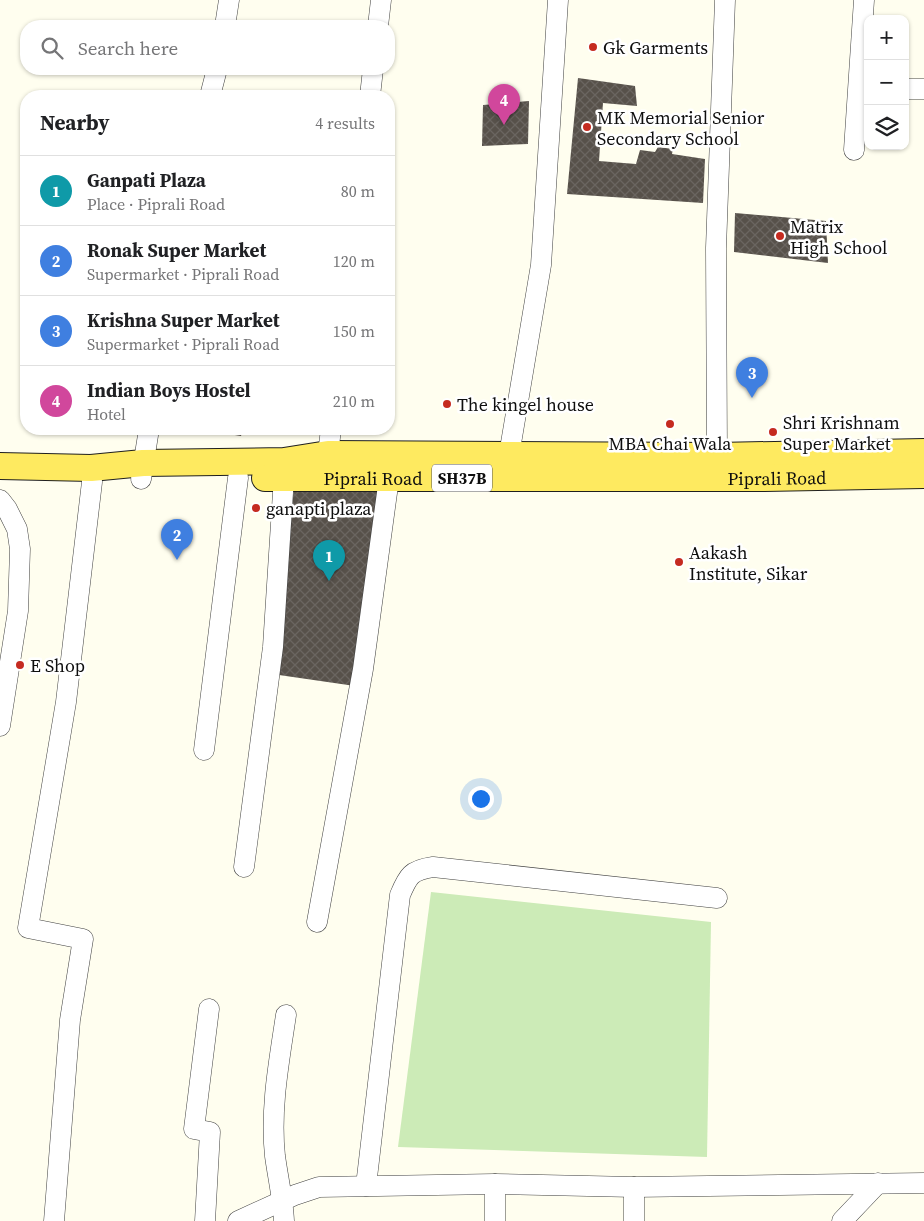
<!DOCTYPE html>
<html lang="en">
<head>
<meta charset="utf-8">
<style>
	:root { --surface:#fff; --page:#f6f6f6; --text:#202124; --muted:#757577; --line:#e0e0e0; --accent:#db2777 }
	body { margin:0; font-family:"Source Serif 4",serif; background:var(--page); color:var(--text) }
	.controls { position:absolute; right:15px; top:15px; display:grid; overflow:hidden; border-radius:10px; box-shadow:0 1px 4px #0004 }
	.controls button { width:45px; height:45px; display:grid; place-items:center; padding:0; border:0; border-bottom:1px solid var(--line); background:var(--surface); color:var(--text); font:25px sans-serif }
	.you { position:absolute; left:480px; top:798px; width:18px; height:18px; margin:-12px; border:4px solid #fff; border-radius:50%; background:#1a73e8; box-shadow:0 0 0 8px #1a73e833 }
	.badge { display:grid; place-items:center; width:32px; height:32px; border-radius:50%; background:var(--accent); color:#fff; font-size:16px; font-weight:700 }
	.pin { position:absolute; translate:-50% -41px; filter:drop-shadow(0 1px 2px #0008) }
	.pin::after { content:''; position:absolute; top:26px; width:18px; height:15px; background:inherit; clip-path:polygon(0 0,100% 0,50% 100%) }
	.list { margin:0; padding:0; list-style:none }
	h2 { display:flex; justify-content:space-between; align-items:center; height:65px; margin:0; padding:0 20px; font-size:21px }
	h2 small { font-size:16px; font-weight:400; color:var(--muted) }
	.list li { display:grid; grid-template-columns:32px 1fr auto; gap:15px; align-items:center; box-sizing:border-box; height:70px; padding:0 20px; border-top:1px solid var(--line) }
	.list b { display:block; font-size:19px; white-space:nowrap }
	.list p { margin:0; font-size:16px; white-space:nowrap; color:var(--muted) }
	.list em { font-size:16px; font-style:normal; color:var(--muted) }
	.icon { flex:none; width:28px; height:28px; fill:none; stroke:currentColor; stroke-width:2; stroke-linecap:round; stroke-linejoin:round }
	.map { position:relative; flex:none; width:924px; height:1221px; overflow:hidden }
	.search { position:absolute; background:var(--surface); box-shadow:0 1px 4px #0004; left:20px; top:20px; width:375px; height:55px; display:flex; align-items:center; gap:12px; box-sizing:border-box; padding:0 18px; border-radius:20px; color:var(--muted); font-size:19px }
	.panel { position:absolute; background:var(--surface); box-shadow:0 1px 4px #0004; left:20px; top:90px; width:375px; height:345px; border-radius:20px }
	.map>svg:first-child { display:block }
	.grass { fill:#ccebb7 }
	.building { fill:url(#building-cross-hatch) }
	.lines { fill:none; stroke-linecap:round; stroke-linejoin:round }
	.minor-casing { stroke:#414141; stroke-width:21 }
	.major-casing { stroke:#1f1f1f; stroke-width:28 }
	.minor { stroke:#fff; stroke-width:20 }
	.major { stroke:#feea60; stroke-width:26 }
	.poi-dot { fill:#c52b20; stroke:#fff; stroke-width:2 }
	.labels { text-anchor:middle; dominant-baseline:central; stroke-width:5; stroke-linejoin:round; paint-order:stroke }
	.shield { fill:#fff; stroke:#565656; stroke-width:1 }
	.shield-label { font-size:16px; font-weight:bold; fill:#0e0e0e }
	.poi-label { font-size:18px; fill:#0e0e0e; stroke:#fff; text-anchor:start }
	.street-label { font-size:18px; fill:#0e0e0e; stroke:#fff }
</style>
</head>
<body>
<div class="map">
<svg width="924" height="1221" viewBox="0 0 924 1221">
	<defs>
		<pattern id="building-cross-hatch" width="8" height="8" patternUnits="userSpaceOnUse" patternTransform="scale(1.25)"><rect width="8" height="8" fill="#57514a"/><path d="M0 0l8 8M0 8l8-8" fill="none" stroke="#6a6560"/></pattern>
	</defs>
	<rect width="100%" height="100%" fill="#fffeef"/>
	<path class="grass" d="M431 892 711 922 707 1157 398 1147Z"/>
	<g class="building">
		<path d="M578 78 635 86 637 106 603 103 599 161 636 164 640 150 655 152 658 147 673 149 672 154 705 159 703 203 567 194Z"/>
		<path d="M529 101 528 144 482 146 483 105Z"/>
		<path d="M735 213 826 221 828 263 734 252Z"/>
		<path d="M197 429H243L241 436Z"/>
		<path d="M294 485 388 487 355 686 279 675Z"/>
	</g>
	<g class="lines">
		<g class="minor-casing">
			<g id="minor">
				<path d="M225 26 229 0"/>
				<path d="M378 26 381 0"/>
				<path d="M905 89H924"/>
				<path d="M210 96 217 69"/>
				<path d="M370 96 373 69"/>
				<path d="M854 150 864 0"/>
				<path d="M328 454 331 429"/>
				<path d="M509 455 541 265 558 0"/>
				<path d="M717 456 716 248 725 0"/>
				<path d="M141 479 149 429"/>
				<path d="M0 500 7 509 17 529 20 549 18 611 0 726"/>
				<path d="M204 750 238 478"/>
				<path d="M244 867 273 647 284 477"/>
				<path d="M317 922 363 669 389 478"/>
				<path d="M495 1184V1221"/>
				<path d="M366 1186 400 895C408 876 411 870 433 867L717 898"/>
				<path d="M634 1187V1221"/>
				<path d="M54 1221 70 1020 83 939 28 928 66 702 92 482 91 468"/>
				<path d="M205 1221 210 1132 194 1129 209 1009"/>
				<path d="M238 1221 295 1195 319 1187 495 1184 634 1187 924 1183"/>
				<path d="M284 1221C283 1199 278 1178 275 1156 270 1109 279 1062 286 1015"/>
				<path d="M842 1221 878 1183"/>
			</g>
		</g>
		<g class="major-casing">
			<g id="major">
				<path d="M0 466 91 468 143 463 284 461 328 454 717 456 924 452"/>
				<path id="s1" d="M265 478H765L924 475"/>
			</g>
		</g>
		<use href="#minor" class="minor"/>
		<use href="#major" class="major"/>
	</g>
	<g class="poi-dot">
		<circle cx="593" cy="47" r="5"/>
		<circle cx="587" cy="127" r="5"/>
		<circle cx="780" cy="236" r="5"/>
		<circle cx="447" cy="404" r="5"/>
		<circle cx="670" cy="424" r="5"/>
		<circle cx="773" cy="432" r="5"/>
		<circle cx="256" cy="508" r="5"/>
		<circle cx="679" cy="562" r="5"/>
		<circle cx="20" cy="665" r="5"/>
	</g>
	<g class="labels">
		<rect class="shield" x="432" y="464.5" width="60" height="27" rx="4"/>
		<g class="shield-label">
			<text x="462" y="478">SH37B</text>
		</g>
		<g class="poi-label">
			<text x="603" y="47">Gk Garments</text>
			<text x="597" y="117">MK Memorial Senior<tspan x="597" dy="21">Secondary School</tspan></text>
			<text x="790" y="226">Matrix<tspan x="790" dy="21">High School</tspan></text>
			<text x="457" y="404">The kingel house</text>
			<text x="783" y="422">Shri Krishnam<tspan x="783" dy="21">Super Market</tspan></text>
			<text x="670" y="443" text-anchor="middle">MBA Chai Wala</text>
			<text x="266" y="508">ganapti plaza</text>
			<text x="689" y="552">Aakash<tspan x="689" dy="21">Institute, Sikar</tspan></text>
			<text x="30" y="665">E Shop</text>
		</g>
		<g class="street-label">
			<text stroke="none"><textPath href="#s1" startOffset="512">Piprali Road</textPath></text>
			<text stroke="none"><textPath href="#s1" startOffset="108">Piprali Road</textPath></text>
		</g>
	</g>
</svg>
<div class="controls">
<button>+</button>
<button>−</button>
<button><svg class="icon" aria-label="layers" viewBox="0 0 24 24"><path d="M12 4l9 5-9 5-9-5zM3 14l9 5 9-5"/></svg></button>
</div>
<div class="you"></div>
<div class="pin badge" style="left:329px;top:581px;background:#0f9aa8">1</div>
<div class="pin badge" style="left:177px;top:560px;background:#3f7fe0">2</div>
<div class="pin badge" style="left:752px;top:398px;background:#3f7fe0">3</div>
<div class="pin badge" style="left:504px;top:125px;background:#d1479c">4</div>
<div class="search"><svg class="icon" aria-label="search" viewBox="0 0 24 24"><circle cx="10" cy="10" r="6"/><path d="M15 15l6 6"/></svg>Search here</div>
<section class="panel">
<h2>Nearby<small>4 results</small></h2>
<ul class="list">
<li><span class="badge" style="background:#0f9aa8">1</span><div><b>Ganpati Plaza</b><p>Place · Piprali Road</p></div><em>80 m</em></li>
<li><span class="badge" style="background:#3f7fe0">2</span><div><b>Ronak Super Market</b><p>Supermarket · Piprali Road</p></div><em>120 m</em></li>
<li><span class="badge" style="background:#3f7fe0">3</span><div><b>Krishna Super Market</b><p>Supermarket · Piprali Road</p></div><em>150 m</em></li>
<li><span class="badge" style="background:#d1479c">4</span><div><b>Indian Boys Hostel</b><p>Hotel</p></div><em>210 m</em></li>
</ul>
</section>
</div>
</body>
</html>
